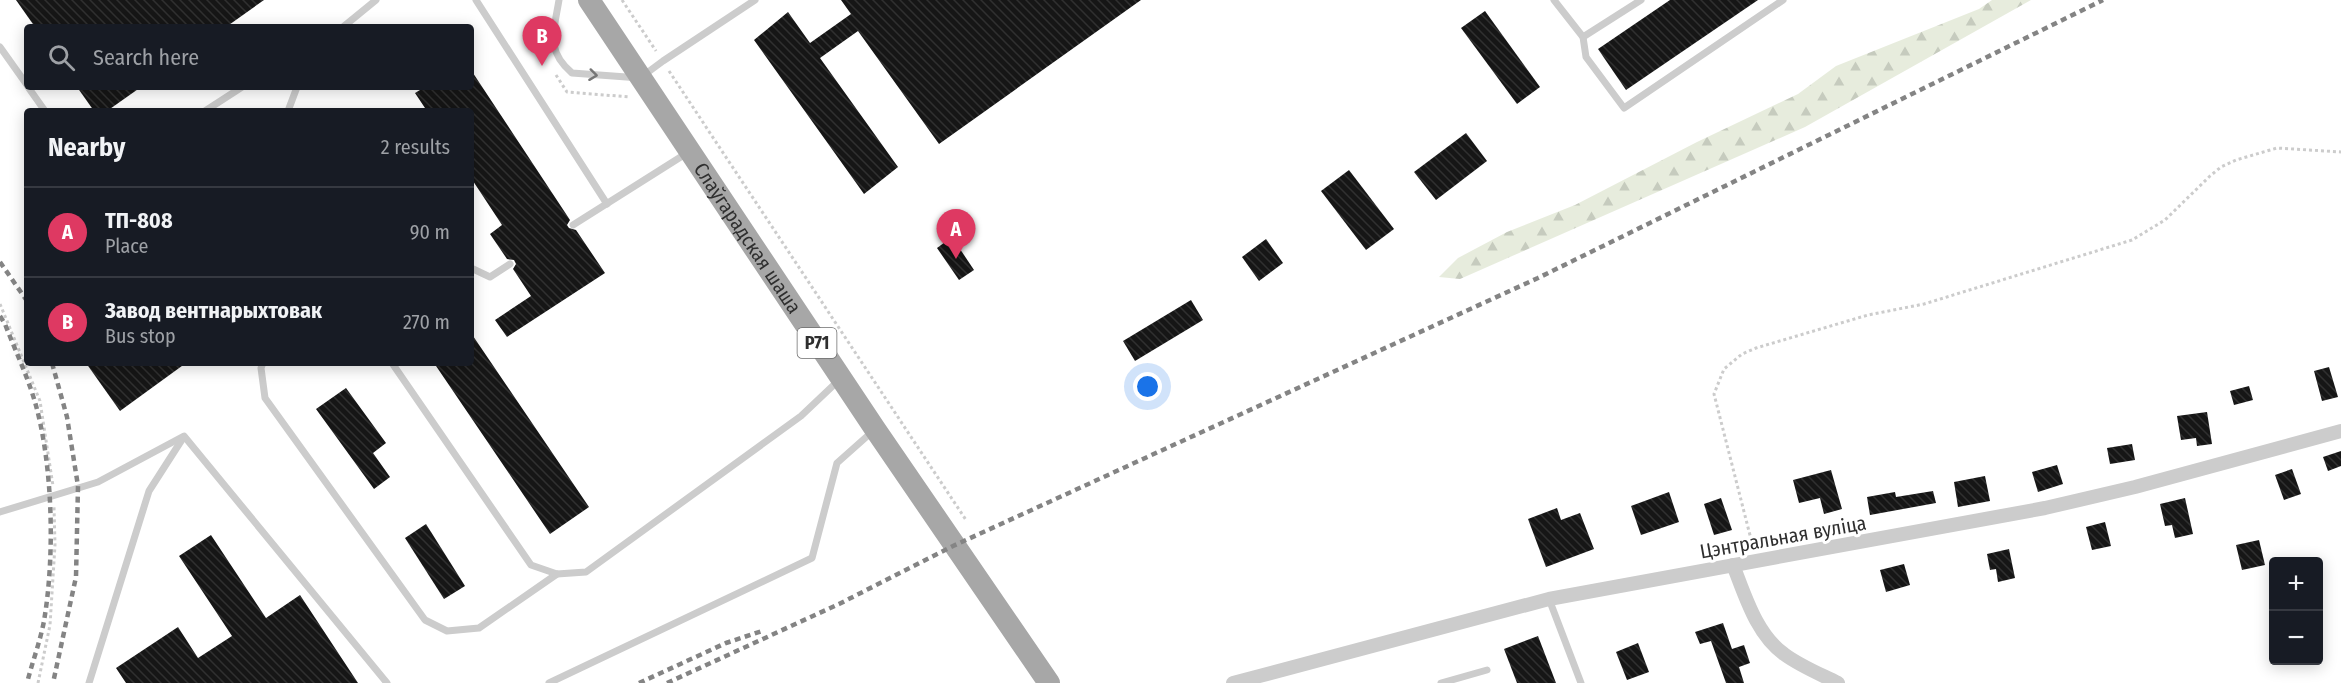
<!DOCTYPE html>
<html lang="en">
<head>
<meta charset="utf-8">
<style>
	:root { --surface:#171b24; --page:#20242c; --text:#f1f3f6; --muted:#9ea1a6; --line:#363941; --accent:#de3962 }
	body { margin:0; font-family:"Fira Sans Condensed",sans-serif; background:var(--page); color:var(--text) }
	.controls { position:absolute; right:18px; bottom:18px; display:grid; overflow:hidden; border-radius:6px; box-shadow:0 3px 15px #0003 }
	.controls button { width:54px; height:54px; display:grid; place-items:center; padding:0; border:0; border-bottom:2px solid var(--line); background:var(--surface); color:var(--text); font:30px sans-serif }
	.you { position:absolute; left:1148px; top:387px; width:21px; height:21px; margin:-15px; border:4px solid #fff; border-radius:50%; background:#1a73e8; box-shadow:0 0 0 9px #1a73e833 }
	.badge { display:grid; place-items:center; width:39px; height:39px; border-radius:50%; background:var(--accent); color:#fff; font-size:20px; font-weight:700 }
	.pin { position:absolute; translate:-50% -50px; filter:drop-shadow(0 2px 3px #0008) }
	.pin::after { content:''; position:absolute; top:32px; width:21px; height:18px; background:inherit; clip-path:polygon(0 0,100% 0,50% 100%) }
	.list { margin:0; padding:0; list-style:none }
	h2 { display:flex; justify-content:space-between; align-items:center; height:78px; margin:0; padding:0 24px; font-size:26px }
	h2 small { font-size:20px; font-weight:400; color:var(--muted) }
	.list li { display:grid; grid-template-columns:39px 1fr auto; gap:18px; align-items:center; box-sizing:border-box; height:90px; padding:0 24px; border-top:2px solid var(--line) }
	.list b { display:block; font-size:22px; white-space:nowrap }
	.list p { margin:0; font-size:20px; white-space:nowrap; color:var(--muted) }
	.list em { font-size:20px; font-style:normal; color:var(--muted) }
	.icon { flex:none; width:33px; height:33px; fill:none; stroke:currentColor; stroke-width:2; stroke-linecap:round; stroke-linejoin:round }
	.map { position:relative; flex:none; width:2341px; height:683px; overflow:hidden }
	.search { position:absolute; background:var(--surface); box-shadow:0 3px 15px #0003; left:24px; top:24px; width:450px; height:66px; display:flex; align-items:center; gap:15px; box-sizing:border-box; padding:0 21px; border-radius:6px; color:var(--muted); font-size:22px }
	.panel { position:absolute; background:var(--surface); box-shadow:0 3px 15px #0003; left:24px; top:108px; width:450px; height:258px; border-radius:6px }
	.map>svg:first-child { display:block }
	.forest { fill:url(#forest-firs) }
	.building { fill:url(#building-back-hatch) }
	.lines { fill:none; stroke-linecap:round; stroke-linejoin:round }
	.path { stroke:#ccc; stroke-width:3; stroke-dasharray:3 3; stroke-linecap:butt }
	.lane { stroke:#ccc; stroke-width:7 }
	.street { stroke:#ccc; stroke-width:14 }
	.primary { stroke:#a7a7a7; stroke-width:22 }
	.rail { stroke:#848484; stroke-width:4.5; stroke-dasharray:6 4.5; stroke-linecap:butt }
	.oneway { stroke:#767676 }
	.labels { text-anchor:middle; dominant-baseline:central; stroke-width:6; stroke-linejoin:round; paint-order:stroke }
	.shield { fill:#fff; stroke:#6d6d6d; stroke-width:1.5 }
	.shield-label { font-size:18px; font-weight:bold; fill:#2f2f2f }
	.street-label { font-size:20px; fill:#2f2f2f; stroke:#fff }
</style>
</head>
<body>
<div class="map">
<svg width="2341" height="683" viewBox="0 0 2341 683">
	<defs>
		<pattern id="forest-firs" width="22" height="20" patternUnits="userSpaceOnUse" patternTransform="scale(1.5)"><rect width="22" height="20" fill="#e7ecdd"/><path d="M5 1l3.5 6h-7zM16 11l3.5 6h-7z" fill="#c6cbbe"/></pattern>
		<pattern id="building-back-hatch" width="6" height="6" patternUnits="userSpaceOnUse" patternTransform="scale(1.5)"><rect width="6" height="6" fill="#161616"/><path d="M-1 5l2 2M0 0l6 6M5-1l2 2" fill="none" stroke="#303030"/></pattern>
	</defs>
	<rect width="100%" height="100%" fill="#fff"/>
	<path class="forest" d="M1992 0H2031L1805 127 1460 279 1439 277 1458 258 1507 232 1575 205 1697 142 1798 94 1836 66 1979 9Z"/>
	<g class="building">
		<path d="M16 0H264L226 27H35Z"/>
		<path d="M841 0H1141L939 144 858 31 820 58 898 167 864 194 754 40 788 12 810 43 851 14Z"/>
		<path d="M1670 0H1758L1626 90 1598 49Z"/>
		<path d="M1485 11 1540 87 1517 104 1461 28Z"/>
		<path d="M471 70 570 220 567 225 569 228 576 230 605 273 507 337 495 320 531 296 513 269 516 264 514 260 507 259 490 234 502 225 471 178V111H427L415 93 425 87H471Z"/>
		<path d="M77 87H141L107 111H94Z"/>
		<path d="M1466 133 1487 161 1436 200 1414 172Z"/>
		<path d="M1349 170 1394 229 1366 250 1321 191Z"/>
		<path d="M952 237 974 270 959 280 937 248Z"/>
		<path d="M1266 239 1283 263 1259 281 1242 257Z"/>
		<path d="M1191 300 1203 320 1135 361 1123 341Z"/>
		<path d="M471 333 589 507 550 534 434 363H471Z"/>
		<path d="M86 363H186L120 411Z"/>
		<path d="M2329 367 2338 397 2322 401 2314 371Z"/>
		<path d="M2249 386 2253 400 2234 405 2230 391Z"/>
		<path d="M346 388 386 443 373 453 390 477 374 489 316 409Z"/>
		<path d="M2207 412 2212 444 2197 446 2196 438 2181 440 2177 416Z"/>
		<path d="M2132 444 2135 460 2110 464 2107 448Z"/>
		<path d="M2341 451V466L2328 471 2323 457Z"/>
		<path d="M2057 465 2063 484 2038 492 2032 472Z"/>
		<path d="M2292 469 2301 494 2284 500 2275 475Z"/>
		<path d="M1831 470 1842 509 1824 514 1820 498 1799 503 1793 480Z"/>
		<path d="M1985 476 1990 501 1958 507 1954 482Z"/>
		<path d="M1933 491 1936 503 1870 515 1867 497 1895 492 1896 497Z"/>
		<path d="M1669 492 1679 522 1641 535 1631 506Z"/>
		<path d="M1721 498 1732 530 1714 535 1704 504Z"/>
		<path d="M2185 498 2193 534 2175 538 2172 525 2165 526 2160 504Z"/>
		<path d="M1557 508 1561 520 1580 513 1594 549 1546 567 1528 519Z"/>
		<path d="M2105 522 2111 546 2092 550 2086 527Z"/>
		<path d="M426 524 465 586 444 599 405 538Z"/>
		<path d="M211 535 266 618 300 595 358 683H126L116 668 178 627 198 658 232 636 179 556Z"/>
		<path d="M2259 540 2265 565 2242 570 2236 545Z"/>
		<path d="M2009 549 2015 578 1998 582 1996 569 1990 570 1987 554Z"/>
		<path d="M1904 564 1910 585 1886 592 1880 570Z"/>
		<path d="M1723 623 1732 649 1744 645 1750 663 1739 667 1744 683H1726L1711 641 1700 644 1695 632Z"/>
		<path d="M1538 636 1556 683H1517L1504 649Z"/>
		<path d="M1638 643 1649 672 1627 680 1616 652Z"/>
	</g>
	<g class="lines">
		<g class="path">
			<path d="M622 0 656 51"/>
			<path d="M669 71 966 520"/>
			<path d="M556 75 567 92 630 97"/>
			<path d="M0 304 40 401 53 486"/>
			<path d="M1753 547 1714 394 1724 369 1742 354 1756 348 1868 315 1924 304 2132 240 2165 220 2210 176 2221 167 2236 160 2277 148 2341 152"/>
			<path d="M38 683 50 625 55 545 54 507"/>
		</g>
		<g class="lane">
			<path d="M476 0 607 204"/>
			<path d="M559 0C554 31 545 50 572 73L640 78 663 61 755 0"/>
			<path d="M1554 0 1583 37 1586 57 1624 108 1783 0"/>
			<path d="M343 27 376 0"/>
			<path d="M1583 37 1641 0"/>
			<path d="M0 47 27 85"/>
			<path d="M28 87 45 111"/>
			<path d="M205 111 242 87"/>
			<path d="M288 111 297 87"/>
			<path d="M573 225 687 153"/>
			<path d="M471 268 490 277 510 264"/>
			<path d="M263 363 261 368 265 398 425 620 447 631 479 628 557 574"/>
			<path d="M392 363 531 565 557 574 586 572 801 416 839 380"/>
			<path d="M0 512 98 482 184 436 387 683"/>
			<path d="M1549 599 1581 683"/>
			<path d="M89 683 149 491 183 438"/>
			<path d="M549 683 812 558 837 463 873 431"/>
			<path d="M1441 683 1487 670"/>
		</g>
		<g class="street">
			<path d="M1733 565C1745 595 1756 634 1784 654 1800 666 1820 674 1838 683"/>
			<path d="M1233 683 1549 599 2045 508 2135 487 2341 431"/>
		</g>
		<path class="primary" id="s1" d="M589 0 875 429 1049 683"/>
		<g class="rail">
			<path d="M0 262 27 301"/>
			<path d="M0 316 5 324C15 350 27 375 35 402 53 465 55 556 44 621 40 642 32 663 27 683"/>
			<path d="M52 363 67 417 78 486 76 577 53 683"/>
			<path d="M639 683 726 643 762 631"/>
			<path d="M667 683 839 604 953 546 1538 278 2103 0"/>
		</g>
	</g>
	<defs><path id="oneway-chevron" d="M-2-3.5L2.5 0L-2 3.5" fill="none" stroke-width="1.6" stroke-linecap="round" stroke-linejoin="round" transform="scale(1.5)"/></defs>
	<use class="oneway" href="#oneway-chevron" transform="translate(593 75) rotate(7)"/>
	<g class="labels">
		<rect class="shield" x="797.5" y="328" width="39" height="30" rx="4.5"/>
		<g class="shield-label">
			<text x="817" y="343">Р71</text>
		</g>
		<g class="street-label">
			<text stroke="none"><textPath href="#s1" startOffset="286">Слаўгарадская шаша</textPath></text>
			<text transform="translate(1783 537) rotate(-10)">Цэнтральная вуліца</text>
		</g>
	</g>
</svg>
<div class="controls">
<button>+</button>
<button>−</button>
</div>
<div class="you"></div>
<div class="pin badge" style="left:956px;top:259px">A</div>
<div class="pin badge" style="left:542px;top:66px">B</div>
<div class="search"><svg class="icon" aria-label="search" viewBox="0 0 24 24"><circle cx="10" cy="10" r="6"/><path d="M15 15l6 6"/></svg>Search here</div>
<section class="panel">
<h2>Nearby<small>2 results</small></h2>
<ul class="list">
<li><span class="badge">A</span><div><b>ТП-808</b><p>Place</p></div><em>90 m</em></li>
<li><span class="badge">B</span><div><b>Завод вентнарыхтовак</b><p>Bus stop</p></div><em>270 m</em></li>
</ul>
</section>
</div>
</body>
</html>
